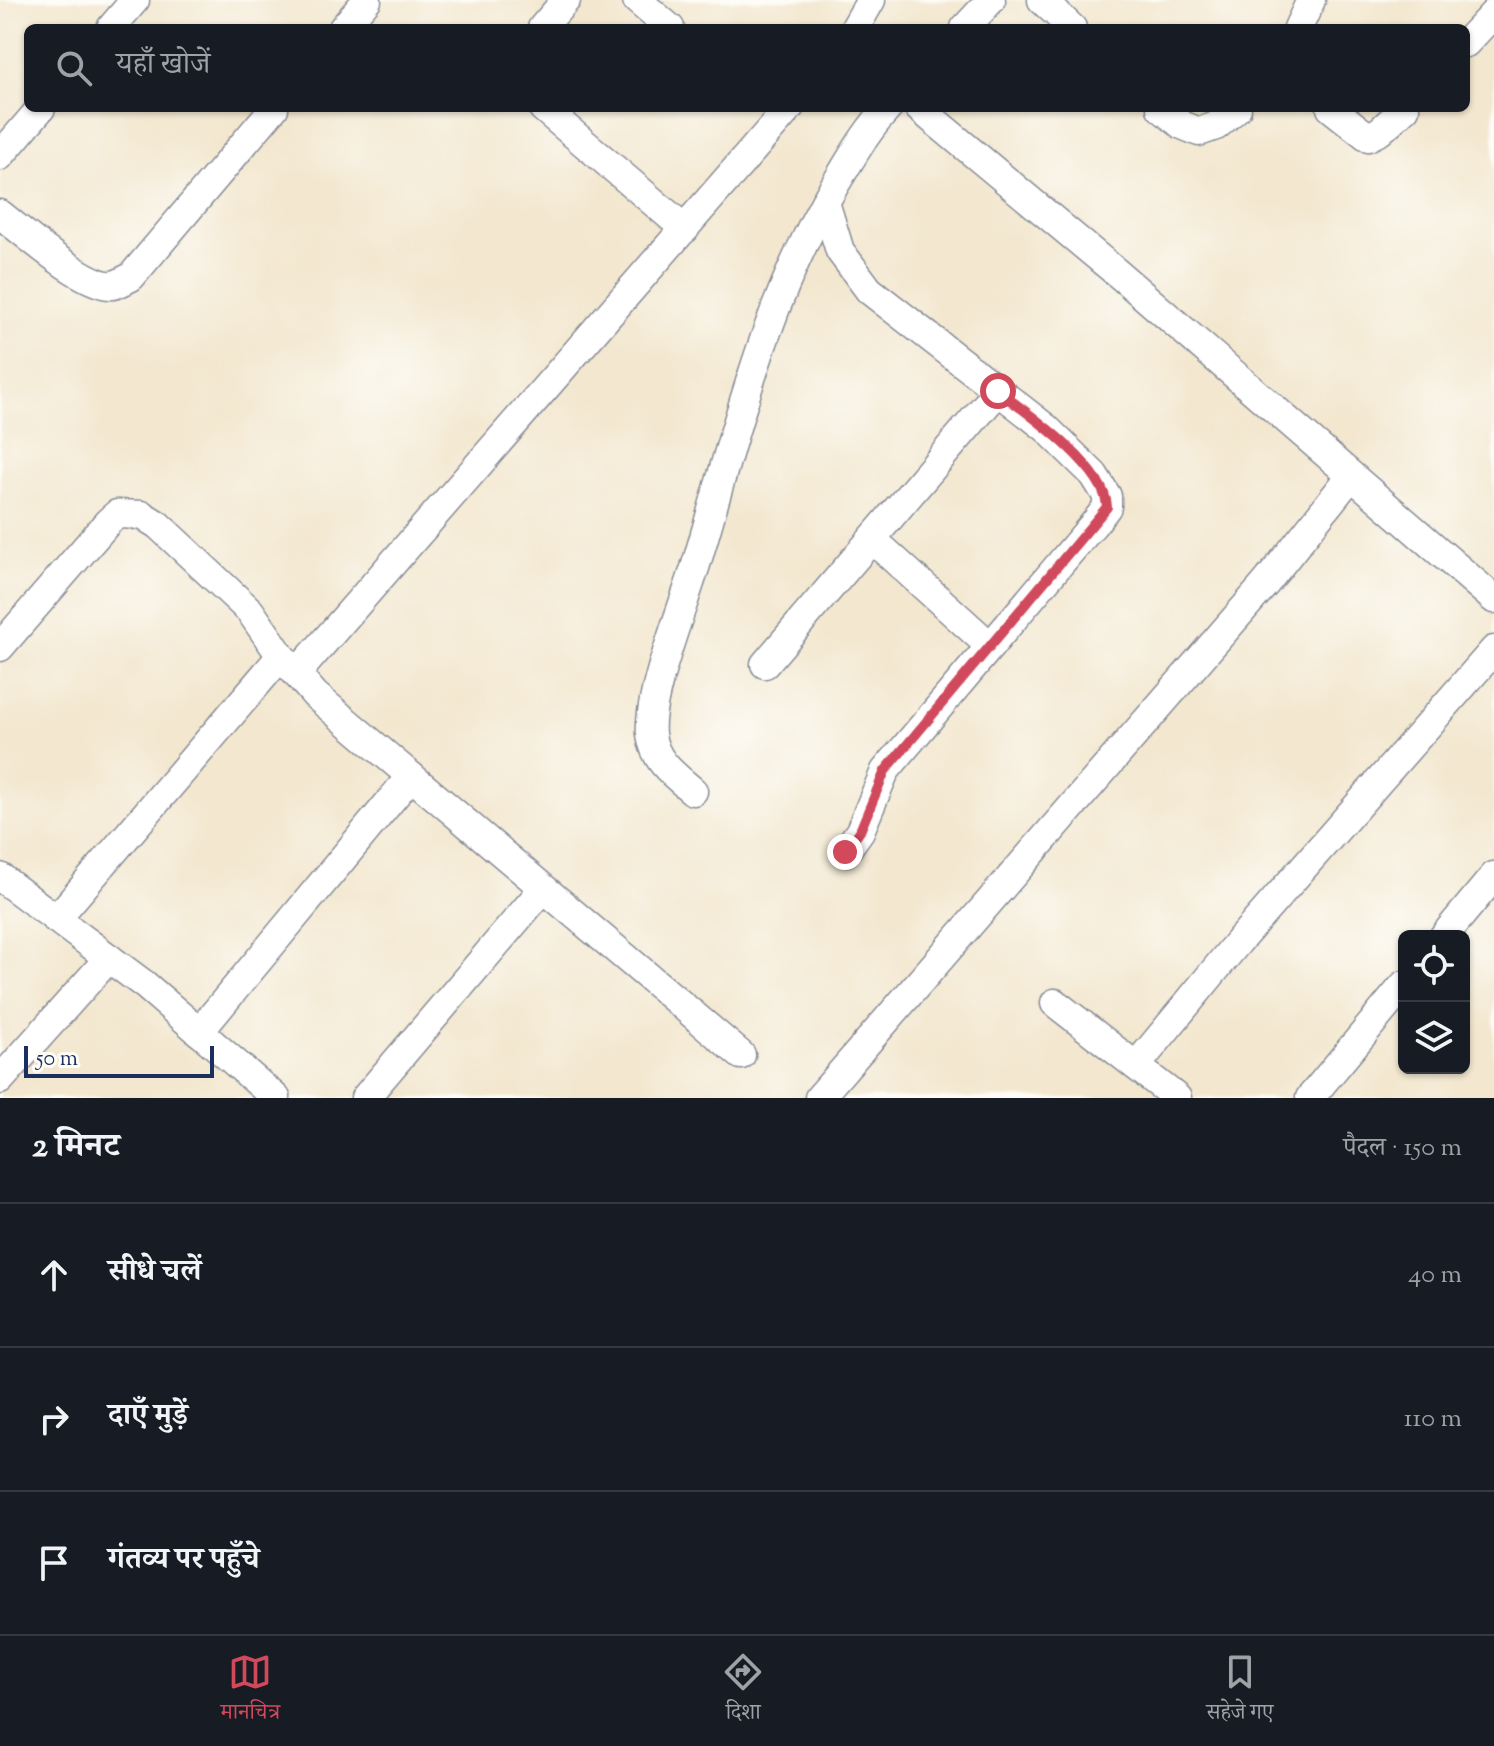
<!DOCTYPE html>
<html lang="hi">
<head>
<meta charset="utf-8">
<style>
	:root { --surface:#171b24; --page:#20242c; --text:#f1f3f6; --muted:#9ea1a6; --line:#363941; --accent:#d1495b }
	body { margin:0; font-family:"Sorts Mill Goudy","Noto Serif Devanagari",serif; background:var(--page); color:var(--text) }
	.controls { position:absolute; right:24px; bottom:24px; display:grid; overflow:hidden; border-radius:12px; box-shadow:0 2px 6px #0004 }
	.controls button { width:72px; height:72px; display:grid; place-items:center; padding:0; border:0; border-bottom:2px solid var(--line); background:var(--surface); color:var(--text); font:40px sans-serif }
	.scale { position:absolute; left:24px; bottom:20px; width:190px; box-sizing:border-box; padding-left:8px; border:4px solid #1b2f5e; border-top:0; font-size:22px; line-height:28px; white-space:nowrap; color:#1b2f5e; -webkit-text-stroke:6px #fdfcf7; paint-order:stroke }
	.stop { position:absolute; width:24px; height:24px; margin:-18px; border:6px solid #d1495b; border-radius:50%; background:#fff }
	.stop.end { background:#d1495b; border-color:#fff; box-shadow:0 2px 8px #0008 }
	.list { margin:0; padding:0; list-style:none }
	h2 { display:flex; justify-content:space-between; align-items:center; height:104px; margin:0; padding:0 32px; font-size:34px }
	h2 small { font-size:26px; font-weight:400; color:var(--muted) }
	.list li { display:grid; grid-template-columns:52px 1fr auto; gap:24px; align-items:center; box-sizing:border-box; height:144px; padding:0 32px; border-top:2px solid var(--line) }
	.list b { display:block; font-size:30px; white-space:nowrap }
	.list em { font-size:26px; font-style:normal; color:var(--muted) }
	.icon { flex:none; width:44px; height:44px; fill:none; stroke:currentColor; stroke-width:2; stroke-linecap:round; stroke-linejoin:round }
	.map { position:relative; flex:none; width:1494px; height:1098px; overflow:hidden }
	.search { position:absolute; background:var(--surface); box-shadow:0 2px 6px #0004; left:24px; right:24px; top:24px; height:88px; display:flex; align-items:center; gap:20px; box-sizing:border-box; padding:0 28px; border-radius:12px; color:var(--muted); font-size:30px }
	.sheet { height:536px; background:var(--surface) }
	nav { display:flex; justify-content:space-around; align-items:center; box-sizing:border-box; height:112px; border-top:2px solid var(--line); background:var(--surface); font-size:22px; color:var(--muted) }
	nav a { display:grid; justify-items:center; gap:4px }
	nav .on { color:var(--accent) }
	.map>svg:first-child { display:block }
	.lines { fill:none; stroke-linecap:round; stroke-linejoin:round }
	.minor-casing { stroke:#878b96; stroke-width:31 }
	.minor { stroke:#fff; stroke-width:28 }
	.route { stroke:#d1495b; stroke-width:10 }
</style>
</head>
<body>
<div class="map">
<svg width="1494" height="1098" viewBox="0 0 1494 1098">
	<rect width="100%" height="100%" fill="#fdfcf7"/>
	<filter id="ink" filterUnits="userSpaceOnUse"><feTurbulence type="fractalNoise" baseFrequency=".0125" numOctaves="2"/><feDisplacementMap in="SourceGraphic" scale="16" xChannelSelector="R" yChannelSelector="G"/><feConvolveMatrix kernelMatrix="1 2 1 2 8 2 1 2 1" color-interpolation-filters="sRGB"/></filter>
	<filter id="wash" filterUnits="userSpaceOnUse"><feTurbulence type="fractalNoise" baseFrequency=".006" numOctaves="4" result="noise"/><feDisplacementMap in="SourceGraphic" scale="32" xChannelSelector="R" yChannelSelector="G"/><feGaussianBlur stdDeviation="1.8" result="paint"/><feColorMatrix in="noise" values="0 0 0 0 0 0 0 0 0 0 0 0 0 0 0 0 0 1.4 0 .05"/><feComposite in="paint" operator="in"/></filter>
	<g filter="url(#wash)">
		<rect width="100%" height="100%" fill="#f3e7cf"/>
	</g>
	<g filter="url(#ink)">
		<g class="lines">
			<g class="minor-casing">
				<g id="minor">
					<path d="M637 0 670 28"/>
					<path d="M1042 0 1072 28"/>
					<path d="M111 28 135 0"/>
					<path d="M343 28 367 0"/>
					<path d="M542 28 566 0"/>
					<path d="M855 28 871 0"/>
					<path d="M965 28 991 0"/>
					<path d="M1298 28 1311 0"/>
					<path d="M1466 43 1494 13"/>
					<path d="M543 108 685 229"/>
					<path d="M919 108 1122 277 1494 599"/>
					<path d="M1161 108 1182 125 1199 132 1216 126 1237 108"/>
					<path d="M1331 108 1368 137 1380 131 1405 108"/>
					<path d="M0 156 41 108"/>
					<path d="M825 202 840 251 869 290 1046 428 1094 475 1107 496V507L1097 520 885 771 860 831 845 852"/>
					<path d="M0 214C22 231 86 288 113 285 119 284 126 279 131 277L274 108"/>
					<path d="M873 540 990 646"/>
					<path d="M0 647 108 522 117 514 142 515 158 525 250 611 281 656 315 695 741 1055"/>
					<path d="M765 664 998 391"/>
					<path d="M297 673 789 108"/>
					<path d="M693 791C674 775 654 761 651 734 647 695 686 600 698 558 737 427 765 302 836 183 852 157 867 130 888 108"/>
					<path d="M0 877 145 985 276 1098"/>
					<path d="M56 919 281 656"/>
					<path d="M1444 936 1494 876"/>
					<path d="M1055 1003 1177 1098"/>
					<path d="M199 1032 411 776"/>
					<path d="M1136 1066 1238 942 1494 650"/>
					<path d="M0 1080 109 958"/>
					<path d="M365 1098 543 889"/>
					<path d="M819 1098 1266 583 1351 476"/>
					<path d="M1310 1098 1404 985"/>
				</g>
			</g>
			<use href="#minor" class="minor"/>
		</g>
	</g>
	<g class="lines" filter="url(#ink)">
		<path class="route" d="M845 852 860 831 885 771 1107 507C1106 468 1029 414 998 391"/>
	</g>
</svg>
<div class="controls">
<button><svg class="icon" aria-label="locate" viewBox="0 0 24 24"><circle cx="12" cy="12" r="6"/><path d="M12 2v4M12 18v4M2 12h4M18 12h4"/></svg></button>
<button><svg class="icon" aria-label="layers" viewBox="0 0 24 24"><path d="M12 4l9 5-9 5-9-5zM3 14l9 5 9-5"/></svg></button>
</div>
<div class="scale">50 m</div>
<div class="stop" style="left:998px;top:391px"></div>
<div class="stop end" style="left:845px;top:852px"></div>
<div class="search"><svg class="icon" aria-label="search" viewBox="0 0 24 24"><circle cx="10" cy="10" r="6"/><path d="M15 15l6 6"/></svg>यहाँ खोजें</div>
</div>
<section class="sheet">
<h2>2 मिनट<small>पैदल · 150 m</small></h2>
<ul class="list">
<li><svg class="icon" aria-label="ahead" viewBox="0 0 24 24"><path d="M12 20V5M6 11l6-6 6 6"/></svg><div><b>सीधे चलें</b></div><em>40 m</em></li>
<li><svg class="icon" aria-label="right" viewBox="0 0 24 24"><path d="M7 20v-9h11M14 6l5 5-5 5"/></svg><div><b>दाएँ मुड़ें</b></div><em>110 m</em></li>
<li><svg class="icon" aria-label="arrive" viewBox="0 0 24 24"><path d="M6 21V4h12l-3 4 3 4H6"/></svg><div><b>गंतव्य पर पहुँचे</b></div></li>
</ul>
</section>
<nav>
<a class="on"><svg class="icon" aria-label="map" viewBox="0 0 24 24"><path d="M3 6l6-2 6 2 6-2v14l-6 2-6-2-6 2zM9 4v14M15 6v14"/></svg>मानचित्र</a>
<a><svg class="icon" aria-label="directions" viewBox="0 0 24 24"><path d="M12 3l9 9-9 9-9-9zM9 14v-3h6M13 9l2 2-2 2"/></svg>दिशा</a>
<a><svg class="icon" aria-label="saved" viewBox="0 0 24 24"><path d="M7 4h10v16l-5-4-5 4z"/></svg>सहेजे गए</a>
</nav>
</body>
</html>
